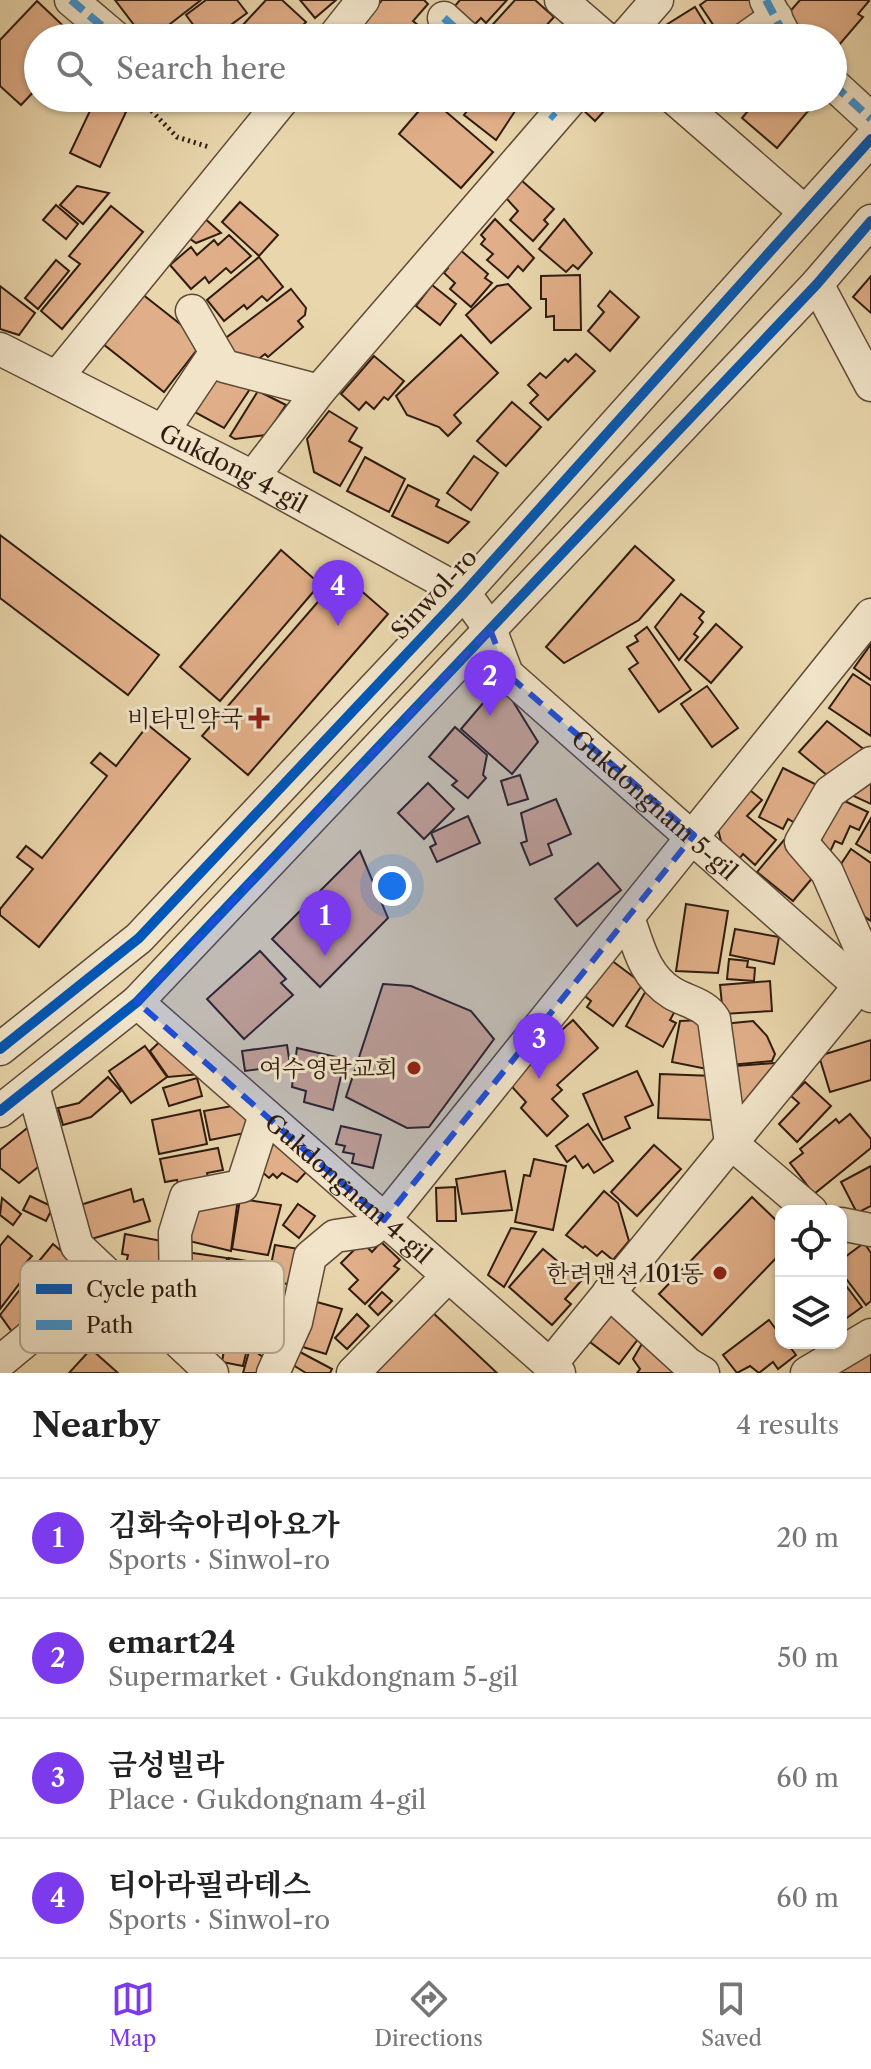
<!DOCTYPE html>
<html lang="en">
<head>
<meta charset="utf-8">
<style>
	:root { --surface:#fff; --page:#f2f2f2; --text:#222; --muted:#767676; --line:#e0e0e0; --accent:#7c3aed }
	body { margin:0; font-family:"Libre Caslon Text","Noto Serif KR",serif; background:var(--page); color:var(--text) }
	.controls { position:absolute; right:24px; bottom:24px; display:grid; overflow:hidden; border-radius:16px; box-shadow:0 2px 6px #0004 }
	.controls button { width:72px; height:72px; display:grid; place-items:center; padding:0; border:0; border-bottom:2px solid var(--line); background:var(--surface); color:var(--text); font:40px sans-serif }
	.you { position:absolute; left:392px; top:886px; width:28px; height:28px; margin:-20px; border:6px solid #fff; border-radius:50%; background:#1a73e8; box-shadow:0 0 0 12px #1a73e833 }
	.badge { display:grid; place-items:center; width:52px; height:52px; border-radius:50%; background:var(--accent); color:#fff; font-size:26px; font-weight:700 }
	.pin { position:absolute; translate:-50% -66px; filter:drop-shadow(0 2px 4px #0008) }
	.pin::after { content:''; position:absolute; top:42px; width:28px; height:24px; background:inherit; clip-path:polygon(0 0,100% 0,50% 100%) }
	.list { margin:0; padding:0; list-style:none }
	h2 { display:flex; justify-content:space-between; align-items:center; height:104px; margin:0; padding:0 32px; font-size:34px }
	h2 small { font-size:26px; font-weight:400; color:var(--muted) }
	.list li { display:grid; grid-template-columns:52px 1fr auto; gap:24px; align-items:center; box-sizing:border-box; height:120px; padding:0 32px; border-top:2px solid var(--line) }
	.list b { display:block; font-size:30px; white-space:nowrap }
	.list p { margin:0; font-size:26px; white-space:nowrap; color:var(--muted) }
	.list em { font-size:26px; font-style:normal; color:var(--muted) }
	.icon { flex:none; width:44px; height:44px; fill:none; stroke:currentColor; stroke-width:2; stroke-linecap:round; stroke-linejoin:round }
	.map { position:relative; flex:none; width:871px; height:1373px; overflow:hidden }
	.search { position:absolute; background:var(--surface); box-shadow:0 2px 6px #0004; left:24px; right:24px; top:24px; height:88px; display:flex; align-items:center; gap:20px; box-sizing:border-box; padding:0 28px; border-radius:44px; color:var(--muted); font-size:30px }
	.sheet { height:584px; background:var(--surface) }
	nav { display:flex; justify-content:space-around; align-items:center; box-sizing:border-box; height:112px; border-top:2px solid var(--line); background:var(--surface); font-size:22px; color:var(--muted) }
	nav a { display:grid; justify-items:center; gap:4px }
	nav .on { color:var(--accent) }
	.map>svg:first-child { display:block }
	.building { fill:#e0ae88; stroke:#301c10; stroke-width:2 }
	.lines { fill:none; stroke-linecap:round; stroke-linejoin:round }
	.minor-casing { stroke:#5e4a37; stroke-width:35 }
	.path { stroke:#301c10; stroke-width:5; stroke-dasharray:2 4; stroke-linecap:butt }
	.minor { stroke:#f1e4c9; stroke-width:32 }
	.quiet { stroke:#3d94d3; stroke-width:8; stroke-dasharray:16 8; stroke-linecap:butt }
	.cycleway-casing { stroke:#f1e4c9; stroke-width:15 }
	.cycleway { stroke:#0057b8; stroke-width:10 }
	.marked { fill:#1d4ed8; fill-opacity:0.2; stroke:#1d4ed8; stroke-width:6; stroke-dasharray:16 10; stroke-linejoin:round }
	.poi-dot { fill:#8f2418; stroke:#f1e4c9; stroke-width:3 }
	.labels { text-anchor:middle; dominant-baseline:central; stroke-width:6; stroke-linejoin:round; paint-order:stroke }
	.street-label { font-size:24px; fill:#301c10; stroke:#f1e4c9 }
	.poi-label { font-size:24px; fill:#301c10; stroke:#f1e4c9; text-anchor:end }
	.key { fill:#f1e4c9; stroke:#b7a892; stroke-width:2 }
	.key-label { font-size:22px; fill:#301c10 }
</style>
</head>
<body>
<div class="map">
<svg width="871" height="1373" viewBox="0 0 871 1373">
	<rect width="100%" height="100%" fill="#e9d6ac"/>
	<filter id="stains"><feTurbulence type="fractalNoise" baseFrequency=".0025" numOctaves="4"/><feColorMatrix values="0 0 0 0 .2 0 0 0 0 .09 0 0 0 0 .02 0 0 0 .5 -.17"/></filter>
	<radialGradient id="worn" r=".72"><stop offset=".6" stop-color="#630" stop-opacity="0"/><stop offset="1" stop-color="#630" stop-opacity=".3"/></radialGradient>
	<g class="building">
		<path d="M115 0H201L152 38H144Z"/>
		<path d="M206 0H237L247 13 213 38H203L186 15Z"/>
		<path d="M266 0H282L306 22 297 32 300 35 297 38H251L240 28Z"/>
		<path d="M300 0H336L315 18Z"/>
		<path d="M382 0H424L428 4 413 21 418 25 406 38H377L361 25Z"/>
		<path d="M460 0H507L486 23 481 18 474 25 454 7Z"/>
		<path d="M515 0H535L554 17 535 38 529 34 526 38H490L485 33Z"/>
		<path d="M707 0H752L760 13 722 38 700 5Z"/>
		<path d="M800 0H867L869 1 858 14 863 17 833 52V38H802L805 32 786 16Z"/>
		<path d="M37 1 76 38H38V87L21 105 0 86V40Z"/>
		<path d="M695 7 714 38H663L658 30Z"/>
		<path d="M96 98 126 112 100 167 70 153Z"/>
		<path d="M430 98 493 152 461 188 399 134Z"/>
		<path d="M477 98H517L521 102 496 140 464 115Z"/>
		<path d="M590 98H616L595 121 581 108Z"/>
		<path d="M759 98H819L777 148 742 118Z"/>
		<path d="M521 180 554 209 544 220 548 224 533 241 510 220 518 211 506 198Z"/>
		<path d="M77 186 109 193 83 224 60 205Z"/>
		<path d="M240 202 278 235 259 256 222 222Z"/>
		<path d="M56 205 78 224 66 239 43 220Z"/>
		<path d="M111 206 143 232 62 329 41 311 80 264 69 256Z"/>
		<path d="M202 216 221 233 196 243 186 236Z"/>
		<path d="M495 219 534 258 523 271 518 266 508 278 487 260 493 254 481 244 485 239 481 235Z"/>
		<path d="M564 219 592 253 578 269 573 265 566 272 539 249Z"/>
		<path d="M229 235 251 256 231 273 226 268 209 283 205 277 191 289 170 265 191 247 197 255 214 240 218 245Z"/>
		<path d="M458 248 488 274 485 278 492 283 471 307 450 289 455 283 444 273 448 268 444 264Z"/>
		<path d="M259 257 283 287 267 301 262 296 247 309 244 305 224 321 207 300Z"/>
		<path d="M56 260 69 271 38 309 25 298Z"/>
		<path d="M580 275 581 330H554V316L546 317V299H541V276Z"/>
		<path d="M871 276V313L853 297Z"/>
		<path d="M508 284 531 308 491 343 466 315 497 286Z"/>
		<path d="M432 285 456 304 440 325 416 306Z"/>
		<path d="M0 286 35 313 19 335 0 329Z"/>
		<path d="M291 289 306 308 305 315 298 321 303 327 268 357 265 354 245 369 223 340Z"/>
		<path d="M137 290 203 342 164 392 98 340Z"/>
		<path d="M610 291 639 317 610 351 588 331 604 312 598 306Z"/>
		<path d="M461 335 498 373 454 415 461 423 448 436 439 427 407 415 396 396Z"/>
		<path d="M576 354 595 371 548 420 530 403 538 395 528 385 540 373 546 378 565 359 568 362Z"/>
		<path d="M374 356 404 381 388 400 384 397 374 409 366 402 359 410 341 394Z"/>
		<path d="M219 378 250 389 224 428 189 409 209 382Z"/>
		<path d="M258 391 286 405 266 435 235 439 230 436Z"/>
		<path d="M512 402 541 427 506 466 477 441Z"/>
		<path d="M329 411 357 428 349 441 362 448 340 486 314 472 307 439Z"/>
		<path d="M474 456 498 473 471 510 447 493Z"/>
		<path d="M365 457 405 479 389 512 347 491Z"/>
		<path d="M408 485 439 500 436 506 469 522 448 543 392 516Z"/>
		<path d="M0 535 159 655 128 695 0 598Z"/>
		<path d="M635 546 674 580 639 620 564 663 546 647Z"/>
		<path d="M281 550 320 584 220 701 180 667Z"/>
		<path d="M342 574 388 614 248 775 202 736Z"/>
		<path d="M681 594 704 612 699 618 703 622 694 634 698 637 679 660 655 627Z"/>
		<path d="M716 624 742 647 711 683 685 660Z"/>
		<path d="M647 627 691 690 659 712 629 669 638 663 627 647 638 641 635 636Z"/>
		<path d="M871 644V680L854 668Z"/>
		<path d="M853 674 871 686V736L829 708Z"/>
		<path d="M501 682 538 742 512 774 461 729Z"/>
		<path d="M707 686 738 728 712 747 681 704Z"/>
		<path d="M827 721 870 754 834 781 799 752Z"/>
		<path d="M148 725 190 759 39 947 0 915V909L33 869 17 857 26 846 42 858 107 776 91 763 100 753 116 766Z"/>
		<path d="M455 727 487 755 483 775 486 778 468 798 452 785 457 781 429 757Z"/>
		<path d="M871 767V804L847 793Z"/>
		<path d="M783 768 825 789 795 823 788 819 783 829 759 817Z"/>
		<path d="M520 775 528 799 508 805 501 781Z"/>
		<path d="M428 783 454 809 424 839 398 813Z"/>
		<path d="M745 786 762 800 747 816 776 840 755 865 743 854 739 859 722 845 716 821Z"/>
		<path d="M834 796 868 812 859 830 850 826 842 844 835 841 830 852 812 843Z"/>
		<path d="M556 799 571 834 548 844 552 855 530 865 521 843 527 841 521 813Z"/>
		<path d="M468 816 480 843 437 862 430 847 436 844 431 833Z"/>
		<path d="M871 818V853L856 844Z"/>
		<path d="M784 840 819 870 793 901 757 872Z"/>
		<path d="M851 849 871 863V921L853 909 835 873Z"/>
		<path d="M360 851 388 918 320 987 272 939Z"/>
		<path d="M598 863 621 890 577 926 555 899Z"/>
		<path d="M686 904 728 911 718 973 676 971Z"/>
		<path d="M735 929 779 937 774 964 730 955Z"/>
		<path d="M260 951 286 979 281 983 293 995 244 1039 207 999Z"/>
		<path d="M607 957 643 984 613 1026 587 1007 591 1001 581 993Z"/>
		<path d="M729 959 748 961 747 967 755 968 754 981 727 979Z"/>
		<path d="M770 981 772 1011 723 1014 720 985Z"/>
		<path d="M383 984 411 986 471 1011 494 1039 429 1127 407 1128 346 1097Z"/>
		<path d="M648 987 679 1004 670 1020 676 1023 663 1047 626 1026Z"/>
		<path d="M573 1020 598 1048 557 1085 562 1090 552 1099 568 1116 547 1136 521 1108 526 1102 513 1088 514 1073Z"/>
		<path d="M701 1020 707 1069 672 1062 680 1021Z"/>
		<path d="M753 1021 767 1036 775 1054 772 1061 730 1065 723 1024Z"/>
		<path d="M165 1037 201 1074 168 1077 150 1051Z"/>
		<path d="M871 1040V1080L830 1092 819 1056Z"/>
		<path d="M287 1045 290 1065 245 1071 242 1051Z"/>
		<path d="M145 1046 167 1077 131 1103 109 1071Z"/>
		<path d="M297 1048 345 1059 333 1110 304 1102 306 1091 292 1087Z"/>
		<path d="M775 1063 776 1066 741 1106 735 1066Z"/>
		<path d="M637 1071 653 1105 625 1117 630 1128 603 1140 583 1094Z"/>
		<path d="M660 1074 714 1076 712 1120 658 1118Z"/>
		<path d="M108 1077 121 1091 91 1117 63 1125 58 1108 79 1103Z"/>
		<path d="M197 1078 202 1096 169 1106 163 1088Z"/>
		<path d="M805 1082 831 1106 797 1142 779 1124 799 1103 791 1096Z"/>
		<path d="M232 1106 254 1125 255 1131 210 1140 204 1111Z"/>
		<path d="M200 1110 207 1144 159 1154 152 1120Z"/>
		<path d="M850 1114 871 1139V1148L814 1194 790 1163 803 1153 800 1149 836 1119 839 1123Z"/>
		<path d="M588 1124 613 1161 594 1173 588 1164 583 1168 575 1156 567 1162 556 1146Z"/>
		<path d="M31 1125 44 1162 19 1183 0 1168V1150Z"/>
		<path d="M341 1126 381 1135 373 1168 352 1163 354 1154 343 1152 345 1146 336 1144Z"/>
		<path d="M275 1143 307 1171 297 1182 282 1173 277 1178 273 1174 269 1178 254 1165Z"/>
		<path d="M654 1145 681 1169 637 1216 611 1192Z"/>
		<path d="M218 1148 223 1170 207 1173 210 1186 180 1192 177 1180 165 1182 160 1159Z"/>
		<path d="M534 1159 566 1166 553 1230 515 1222 524 1175 530 1176Z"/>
		<path d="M871 1166V1206L857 1213 841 1182Z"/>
		<path d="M505 1171 512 1210 462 1214 456 1179Z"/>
		<path d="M455 1187 456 1221H437L436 1188Z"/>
		<path d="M131 1189 134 1202 143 1199 150 1221 85 1241 74 1207Z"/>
		<path d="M604 1191 618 1203 629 1241 613 1260 602 1251 597 1256 585 1246 583 1248 566 1235Z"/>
		<path d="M30 1196 53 1207 46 1221 23 1210Z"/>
		<path d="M752 1197 781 1225V1253L702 1335 659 1294Z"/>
		<path d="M2 1198 21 1214 13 1225 0 1215Z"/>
		<path d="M238 1198 231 1251 189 1241 185 1213Z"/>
		<path d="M240 1199 281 1205 268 1255 232 1249Z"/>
		<path d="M298 1204 315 1216 299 1238 283 1225Z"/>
		<path d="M511 1228 536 1232 504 1287 488 1275Z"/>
		<path d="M125 1234 167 1242 160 1277 130 1272 126 1264 128 1255 122 1254Z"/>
		<path d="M8 1236 32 1256 23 1266 29 1271 0 1309V1246Z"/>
		<path d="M362 1242 372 1252 381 1242 400 1260 394 1266 399 1269 365 1304 349 1289 358 1280 341 1263Z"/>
		<path d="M864 1243 871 1253V1301L866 1305 841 1272V1260Z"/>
		<path d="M53 1244 78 1265 54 1294 26 1277Z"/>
		<path d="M275 1245 299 1249 292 1285 268 1280Z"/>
		<path d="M543 1249 581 1281 565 1299 571 1304 552 1325 509 1287Z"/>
		<path d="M186 1252 227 1258 219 1310 186 1305Z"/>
		<path d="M229 1258 259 1263 254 1317 221 1312Z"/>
		<path d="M841 1279 862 1307 841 1322Z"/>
		<path d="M26 1282 56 1304 15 1336 0 1315Z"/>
		<path d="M262 1291 285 1294 280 1318 293 1322 275 1361 252 1344Z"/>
		<path d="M382 1292 392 1301 378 1315 369 1306Z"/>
		<path d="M306 1299 342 1309 326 1354 293 1344Z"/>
		<path d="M430 1310 497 1373H370Z"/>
		<path d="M190 1311 254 1320 243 1366 222 1362 224 1350 203 1347 204 1339 198 1338 199 1330 188 1328Z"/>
		<path d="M614 1312 642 1334 619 1364 590 1342Z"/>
		<path d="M357 1314 369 1326 347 1349 335 1338Z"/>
		<path d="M769 1320 781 1336V1343H787L796 1355 778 1369 773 1362 759 1373 750 1366 737 1373 723 1355Z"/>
		<path d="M643 1342 688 1373H637L640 1369 633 1359Z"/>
		<path d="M871 1343V1373H842L836 1363Z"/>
		<path d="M250 1348 273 1364 266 1373H243Z"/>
		<path d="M91 1349 118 1373H69Z"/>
		<path d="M300 1352 332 1369 330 1373H306L293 1365Z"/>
	</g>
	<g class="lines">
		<g class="minor-casing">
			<g id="minor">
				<path d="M71 0 116 38"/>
				<path d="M561 0 605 38"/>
				<path d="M766 0 786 38"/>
				<path d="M444 18 466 38"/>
				<path d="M333 38 363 0"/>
				<path d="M624 38 657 0"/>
				<path d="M746 38 776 17"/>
				<path d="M833 84 871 119"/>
				<path d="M674 98 805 212"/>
				<path d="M817 284 871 385"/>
				<path d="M192 311 224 366 319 391"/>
				<path id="s1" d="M0 349 253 477 464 593 490 629 507 674 871 996"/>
				<path d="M57 377 284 98"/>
				<path d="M163 431 214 355"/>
				<path d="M253 477 319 391 572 98"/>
				<path d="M628 917C638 945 644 976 672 993 687 1002 705 1004 714 1019L731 1143 811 1211"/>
				<path id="s2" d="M137 1002 559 1373"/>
				<path d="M0 1049 139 938 464 593 871 139"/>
				<path d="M33 1087 77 1246 212 1373"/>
				<path d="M0 1111 137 1002 817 284 871 221"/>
				<path d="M841 1224 871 1230"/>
				<path d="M609 1292 688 1364 703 1373"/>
				<path d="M164 1328 176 1288 175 1233 186 1197 242 1186 265 1115"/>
				<path d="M0 1362 106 1274"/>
				<path d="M550 1365 871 972 827 872 801 842 830 792 871 763"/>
				<path d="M273 1373 296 1322 310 1257 335 1236 370 1231 384 1220 871 615"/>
				<path d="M353 1373 448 1276"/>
				<path d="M807 1373 871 1335"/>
			</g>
		</g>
		<path class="path" d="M139 98 177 137 209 147"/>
		<use href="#minor" class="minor"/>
		<g class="quiet">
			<path d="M71 0 116 38"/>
			<path d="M766 0 786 38"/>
			<path d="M444 18 466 38"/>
			<path d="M833 84 871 119"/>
			<path d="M533 98 555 118"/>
		</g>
		<g class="cycleway-casing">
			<g id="cycleway">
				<path d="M0 1049 139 938 464 593 871 139"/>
				<path d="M0 1111 137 1002 817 284 871 221"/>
			</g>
		</g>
		<use href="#cycleway" class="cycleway"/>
	</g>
	<path class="marked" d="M490 629 507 674 694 835 384 1220 137 1002Z"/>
	<g class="poi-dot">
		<path d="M255 706h8v8h8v8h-8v8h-8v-8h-8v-8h8z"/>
		<circle cx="414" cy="1068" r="8"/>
		<circle cx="720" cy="1273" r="8"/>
	</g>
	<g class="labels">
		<g class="street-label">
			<text stroke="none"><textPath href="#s1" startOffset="262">Gukdong 4-gil</textPath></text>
			<text transform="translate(434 594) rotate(-47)">Sinwol-ro</text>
			<text stroke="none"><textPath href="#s1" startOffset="814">Gukdongnam 5-gil</textPath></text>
			<text stroke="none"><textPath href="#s2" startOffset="282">Gukdongnam 4-gil</textPath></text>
		</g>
		<g class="poi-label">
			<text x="243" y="718">비타민약국</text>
			<text x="398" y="1068">여수영락교회</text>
			<text x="704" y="1273">한려맨션 101동</text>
		</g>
	</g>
	<rect x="20" y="1261" width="264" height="92" rx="12" class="key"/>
	<rect x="36" y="1284" width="36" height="10" fill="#0057b8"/>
	<rect x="36" y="1320" width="36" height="10" fill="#3d94d3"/>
	<g class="key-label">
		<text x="86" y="1297">Cycle path</text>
		<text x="86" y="1333">Path</text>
	</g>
	<rect width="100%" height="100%" filter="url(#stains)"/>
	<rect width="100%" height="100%" fill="url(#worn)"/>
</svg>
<div class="controls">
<button><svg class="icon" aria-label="locate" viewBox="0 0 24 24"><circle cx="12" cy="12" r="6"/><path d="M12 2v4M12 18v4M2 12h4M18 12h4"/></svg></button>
<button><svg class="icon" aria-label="layers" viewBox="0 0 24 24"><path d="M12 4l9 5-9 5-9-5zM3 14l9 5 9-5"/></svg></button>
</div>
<div class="you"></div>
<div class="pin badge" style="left:325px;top:956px">1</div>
<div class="pin badge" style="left:490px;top:716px">2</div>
<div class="pin badge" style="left:539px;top:1079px">3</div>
<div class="pin badge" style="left:338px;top:626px">4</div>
<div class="search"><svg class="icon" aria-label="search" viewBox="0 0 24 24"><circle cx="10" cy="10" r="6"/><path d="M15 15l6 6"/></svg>Search here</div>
</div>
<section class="sheet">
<h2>Nearby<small>4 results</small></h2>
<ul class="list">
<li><span class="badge">1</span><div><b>김화숙아리아요가</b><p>Sports · Sinwol-ro</p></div><em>20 m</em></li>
<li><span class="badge">2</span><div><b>emart24</b><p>Supermarket · Gukdongnam 5-gil</p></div><em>50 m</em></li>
<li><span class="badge">3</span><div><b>금성빌라</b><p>Place · Gukdongnam 4-gil</p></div><em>60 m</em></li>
<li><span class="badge">4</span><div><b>티아라필라테스</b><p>Sports · Sinwol-ro</p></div><em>60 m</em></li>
</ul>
</section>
<nav>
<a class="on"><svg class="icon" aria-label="map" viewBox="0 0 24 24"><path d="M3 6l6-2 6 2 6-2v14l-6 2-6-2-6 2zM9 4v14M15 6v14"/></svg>Map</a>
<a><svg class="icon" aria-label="directions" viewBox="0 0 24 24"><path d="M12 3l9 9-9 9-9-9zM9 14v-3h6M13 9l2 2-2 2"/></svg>Directions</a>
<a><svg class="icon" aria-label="saved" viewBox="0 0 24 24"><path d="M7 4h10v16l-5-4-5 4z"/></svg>Saved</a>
</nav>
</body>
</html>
